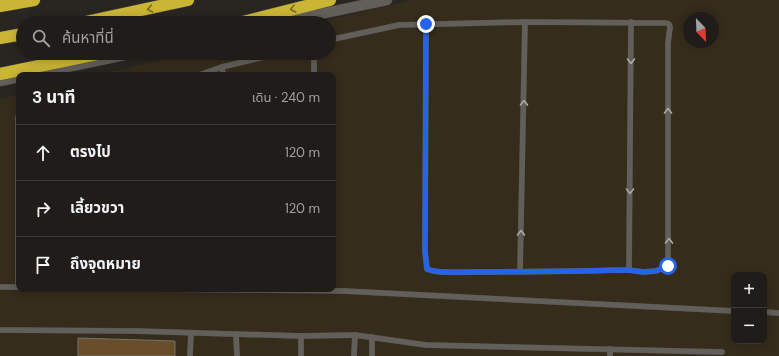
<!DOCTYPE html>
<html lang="th">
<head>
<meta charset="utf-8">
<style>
	:root { --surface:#1f1c1a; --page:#2c2927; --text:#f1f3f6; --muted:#a1a1a2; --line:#3c3a39 }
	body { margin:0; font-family:"DM Sans","Noto Sans Thai",sans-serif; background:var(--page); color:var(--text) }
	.controls { position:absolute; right:12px; bottom:12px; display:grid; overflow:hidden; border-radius:8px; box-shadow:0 2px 10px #0003 }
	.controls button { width:36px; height:36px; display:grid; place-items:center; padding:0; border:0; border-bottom:1px solid var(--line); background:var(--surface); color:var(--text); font:20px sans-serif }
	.compass { position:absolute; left:683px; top:12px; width:36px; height:36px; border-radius:50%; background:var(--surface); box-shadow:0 2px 10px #0003; rotate:157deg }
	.stop { position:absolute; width:12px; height:12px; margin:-9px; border:3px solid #2563eb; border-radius:50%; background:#fff }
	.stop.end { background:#2563eb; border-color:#fff; box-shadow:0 1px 4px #0008 }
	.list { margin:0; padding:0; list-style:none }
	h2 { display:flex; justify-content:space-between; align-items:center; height:52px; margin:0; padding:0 16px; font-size:17px }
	h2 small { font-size:13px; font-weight:400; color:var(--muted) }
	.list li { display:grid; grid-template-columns:26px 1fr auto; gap:12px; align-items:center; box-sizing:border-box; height:56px; padding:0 16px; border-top:1px solid var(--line) }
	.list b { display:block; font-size:15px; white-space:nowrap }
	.list em { font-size:13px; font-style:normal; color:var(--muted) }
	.icon { flex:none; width:22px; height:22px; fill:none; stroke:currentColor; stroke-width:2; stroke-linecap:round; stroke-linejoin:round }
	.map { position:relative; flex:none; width:779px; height:356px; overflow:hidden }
	.search { position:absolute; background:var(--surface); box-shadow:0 2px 10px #0003; left:16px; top:16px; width:320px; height:44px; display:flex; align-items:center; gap:10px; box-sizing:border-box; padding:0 14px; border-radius:22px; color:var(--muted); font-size:15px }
	.panel { position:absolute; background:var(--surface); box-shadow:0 2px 10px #0003; left:16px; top:72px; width:320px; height:220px; border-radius:8px }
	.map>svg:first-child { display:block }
	.industrial { fill:#362c1c; fill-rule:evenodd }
	.building { fill:#694e2b; stroke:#75716c }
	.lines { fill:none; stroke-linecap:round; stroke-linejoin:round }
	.service-casing { stroke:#474441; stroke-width:6 }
	.minor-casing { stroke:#474441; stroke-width:11 }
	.motorway-casing { stroke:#474441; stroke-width:13 }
	.service { stroke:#625e5a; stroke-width:5.5 }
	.minor { stroke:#625e5a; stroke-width:10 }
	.motorway { stroke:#cab535; stroke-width:12 }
	.oneway { stroke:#766a23 }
	.oneway2 { stroke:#acaaa7 }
	.route { stroke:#2563eb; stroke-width:5 }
</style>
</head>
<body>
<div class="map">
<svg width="779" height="356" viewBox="0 0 779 356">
	<rect width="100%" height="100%" fill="#292622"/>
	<path class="industrial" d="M412 0H779V356H0V99L19 94V289H333V75H99L191 53H329V23H316ZM689 18H713V42H689ZM734 275H764V341H734Z"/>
	<path class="building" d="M78 338 175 341V356H78Z"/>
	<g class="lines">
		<g class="service-casing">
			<g id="service">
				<path d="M426 24 425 251 427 269C436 274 462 272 473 272 525 272 577 271 629 270"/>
				<path d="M329 40 399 25 525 22 666 23 669 24 670 27 668 43V266L656 271 643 272 629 270 631 22"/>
				<path d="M222 67 281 53"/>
				<path d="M199 75 222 67 223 75"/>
				<path d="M314 75V53"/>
				<path d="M520 272 525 22"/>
				<path d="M0 287H19"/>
				<path d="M18 287V117L19 115"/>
				<path d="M157 289 344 291 734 311"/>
				<path d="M764 312 779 313"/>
				<path d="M0 330 136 331 301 336 355 335 426 345 722 352"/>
				<path d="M236 334 237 356"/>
				<path d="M372 337V356"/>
				<path d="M610 349V356"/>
				<path d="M190 356 191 333"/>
				<path d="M301 356V336"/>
				<path d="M354 356 355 335"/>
			</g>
		</g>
		<g class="minor-casing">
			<g id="minor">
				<path d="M277 23 387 0"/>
				<path d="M29 75 134 53"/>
				<path d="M0 81 19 77"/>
			</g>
		</g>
		<g class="motorway-casing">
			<g id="motorway">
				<path d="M0 6 34 0"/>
				<path d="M81 23 188 0"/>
				<path d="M239 23 330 0"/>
				<path d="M0 38 23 34"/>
				<path d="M0 74 102 53"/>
			</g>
		</g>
		<use href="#service" class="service"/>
		<use href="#minor" class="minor"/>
		<use href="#motorway" class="motorway"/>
	</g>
	<defs><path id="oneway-chevron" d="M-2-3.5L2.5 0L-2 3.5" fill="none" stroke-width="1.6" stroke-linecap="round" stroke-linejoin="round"/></defs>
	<g class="oneway">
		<use href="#oneway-chevron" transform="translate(150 9) rotate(168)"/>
		<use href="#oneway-chevron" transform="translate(293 9) rotate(166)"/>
	</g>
	<g class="oneway2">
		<use href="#oneway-chevron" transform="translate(631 61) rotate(90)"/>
		<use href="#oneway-chevron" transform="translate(524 103) rotate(-89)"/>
		<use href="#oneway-chevron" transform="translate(668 111) rotate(-90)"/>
		<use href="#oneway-chevron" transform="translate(630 191) rotate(90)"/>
		<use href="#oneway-chevron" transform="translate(521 233) rotate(-89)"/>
		<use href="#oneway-chevron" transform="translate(669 241) rotate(-89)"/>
	</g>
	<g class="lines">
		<path class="route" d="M426 24 425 251 427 269C436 274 461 272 473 272 525 272 577 271 629 270L643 272 656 271 668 266"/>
	</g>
</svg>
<div class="controls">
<button>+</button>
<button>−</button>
</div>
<svg class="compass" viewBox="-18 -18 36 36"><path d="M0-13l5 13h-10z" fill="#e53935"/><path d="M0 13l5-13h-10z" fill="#a1a1a2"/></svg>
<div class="stop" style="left:668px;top:266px"></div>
<div class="stop end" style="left:426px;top:24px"></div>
<div class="search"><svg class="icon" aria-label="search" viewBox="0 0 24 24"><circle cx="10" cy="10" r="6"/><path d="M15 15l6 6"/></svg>ค้นหาที่นี่</div>
<section class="panel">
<h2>3 นาที<small>เดิน · 240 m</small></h2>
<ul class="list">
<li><svg class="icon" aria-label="ahead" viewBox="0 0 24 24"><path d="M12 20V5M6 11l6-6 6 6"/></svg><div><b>ตรงไป</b></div><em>120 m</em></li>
<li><svg class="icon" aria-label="right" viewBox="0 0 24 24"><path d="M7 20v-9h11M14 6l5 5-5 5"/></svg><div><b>เลี้ยวขวา</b></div><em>120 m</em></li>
<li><svg class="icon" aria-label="arrive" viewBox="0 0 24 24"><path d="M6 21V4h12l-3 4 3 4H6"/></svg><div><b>ถึงจุดหมาย</b></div></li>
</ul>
</section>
</div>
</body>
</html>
